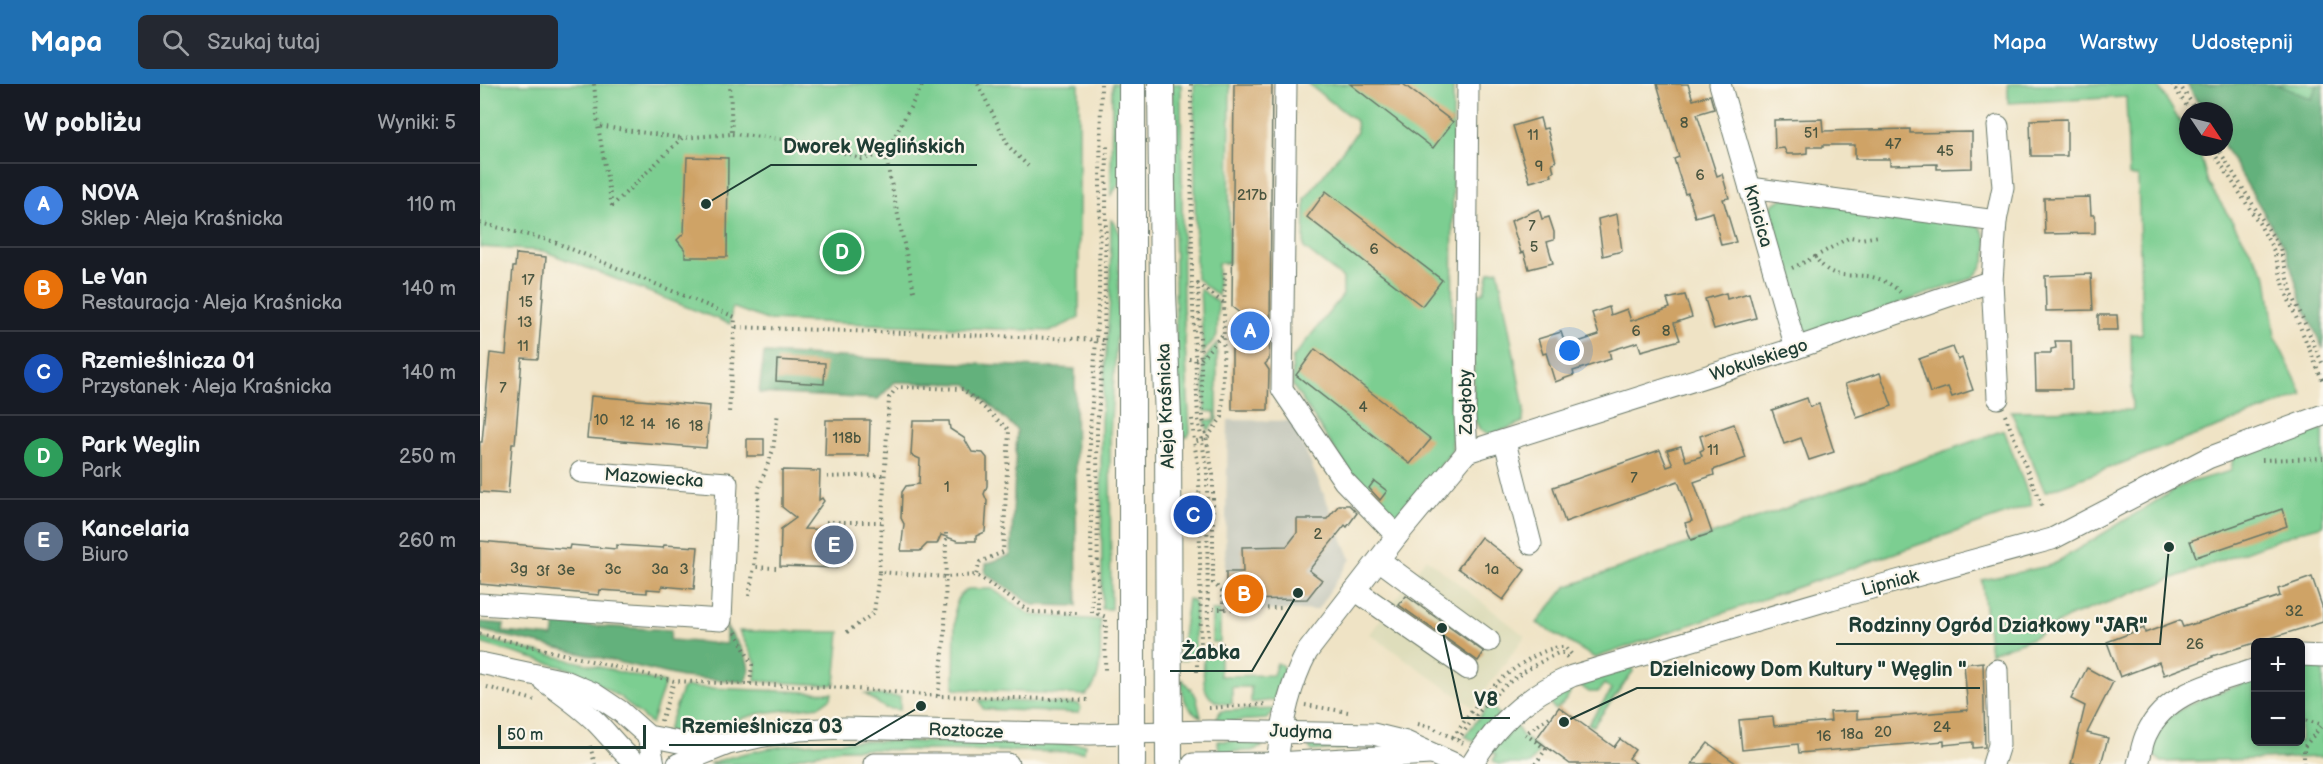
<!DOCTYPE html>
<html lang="pl">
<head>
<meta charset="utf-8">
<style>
	:root { --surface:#171b24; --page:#242831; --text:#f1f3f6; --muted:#9ea1a6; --line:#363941; --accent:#1f6fb2 }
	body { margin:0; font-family:"Balsamiq Sans",sans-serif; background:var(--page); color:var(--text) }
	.controls { position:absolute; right:18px; bottom:18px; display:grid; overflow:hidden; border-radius:9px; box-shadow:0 3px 9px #0003 }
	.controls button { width:54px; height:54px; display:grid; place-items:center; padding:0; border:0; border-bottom:2px solid var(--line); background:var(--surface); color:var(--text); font:30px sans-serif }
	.compass { position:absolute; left:1699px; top:18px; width:54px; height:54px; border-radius:50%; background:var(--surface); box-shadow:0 3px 9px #0003; rotate:125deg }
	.scale { position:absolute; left:18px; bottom:15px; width:148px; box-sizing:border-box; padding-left:6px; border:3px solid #1f3d34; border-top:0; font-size:16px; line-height:21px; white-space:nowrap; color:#1f3d34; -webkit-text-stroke:4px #fbf7ec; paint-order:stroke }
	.you { position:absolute; left:1090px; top:267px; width:21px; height:21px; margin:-15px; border:4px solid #fff; border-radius:50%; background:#1a73e8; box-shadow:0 0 0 9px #1a73e833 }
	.badge { display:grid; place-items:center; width:39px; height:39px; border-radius:50%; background:var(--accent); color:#fff; font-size:20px; font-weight:700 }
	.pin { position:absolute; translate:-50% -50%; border:3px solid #fff; box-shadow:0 2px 6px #0006 }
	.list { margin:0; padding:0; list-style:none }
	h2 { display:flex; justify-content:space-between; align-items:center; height:78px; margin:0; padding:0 24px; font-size:26px }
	h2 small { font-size:20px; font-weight:400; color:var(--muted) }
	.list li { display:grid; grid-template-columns:39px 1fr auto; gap:18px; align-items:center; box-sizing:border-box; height:84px; padding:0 24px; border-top:2px solid var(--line) }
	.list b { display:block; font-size:22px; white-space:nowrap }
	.list p { margin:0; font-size:20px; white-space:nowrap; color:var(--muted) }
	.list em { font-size:20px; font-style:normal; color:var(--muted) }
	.icon { flex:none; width:33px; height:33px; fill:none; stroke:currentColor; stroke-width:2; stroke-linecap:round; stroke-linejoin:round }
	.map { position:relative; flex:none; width:1843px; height:680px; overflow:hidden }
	header { display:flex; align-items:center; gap:36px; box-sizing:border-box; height:84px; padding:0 30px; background:var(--accent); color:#fff }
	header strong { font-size:28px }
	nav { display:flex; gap:33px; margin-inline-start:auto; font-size:21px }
	.search { width:420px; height:54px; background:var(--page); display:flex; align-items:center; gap:15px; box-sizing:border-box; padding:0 21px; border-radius:9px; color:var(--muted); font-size:22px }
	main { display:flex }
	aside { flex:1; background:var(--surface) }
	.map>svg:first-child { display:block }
	.built { fill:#deddbb }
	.industrial { fill:#c3c6b9 }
	.green { fill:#7bce91; stroke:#4d8662; stroke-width:1.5 }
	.forest { fill:#64b17b; stroke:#427758; stroke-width:1.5 }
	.building { fill:#cfa366 }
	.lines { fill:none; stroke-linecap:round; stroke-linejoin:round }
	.minor-casing { stroke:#687767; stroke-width:23 }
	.major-casing { stroke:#687767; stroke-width:28 }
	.path { stroke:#687767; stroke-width:4; stroke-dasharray:1.5 4.5; stroke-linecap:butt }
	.minor { stroke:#fff; stroke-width:21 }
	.major { stroke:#fff; stroke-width:26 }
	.labels { text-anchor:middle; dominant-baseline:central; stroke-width:4.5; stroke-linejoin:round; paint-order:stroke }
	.number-label { font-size:15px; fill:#4b5640 }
	.street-label { font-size:18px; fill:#1f3d34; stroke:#fbf7ec }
	.leader { fill:none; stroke:#1f3d34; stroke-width:2 }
	.callout-dot { fill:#1f3d34; stroke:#fbf7ec; stroke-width:2 }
	.callout-label { font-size:20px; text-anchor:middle; font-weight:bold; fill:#1f3d34; stroke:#fbf7ec; stroke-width:4.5; stroke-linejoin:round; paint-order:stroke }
</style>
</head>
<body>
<header>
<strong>Mapa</strong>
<div class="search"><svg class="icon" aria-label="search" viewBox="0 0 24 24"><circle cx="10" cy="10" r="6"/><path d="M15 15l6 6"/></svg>Szukaj tutaj</div>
<nav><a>Mapa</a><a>Warstwy</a><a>Udostępnij</a></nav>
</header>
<main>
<aside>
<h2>W pobliżu<small>Wyniki: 5</small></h2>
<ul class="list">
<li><span class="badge" style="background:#3f7fe0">A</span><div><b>NOVA</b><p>Sklep · Aleja Kraśnicka</p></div><em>110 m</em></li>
<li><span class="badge" style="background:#e8710a">B</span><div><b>Le Van</b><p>Restauracja · Aleja Kraśnicka</p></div><em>140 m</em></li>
<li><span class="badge" style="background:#1a4fb4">C</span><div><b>Rzemieślnicza 01</b><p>Przystanek · Aleja Kraśnicka</p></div><em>140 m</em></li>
<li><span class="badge" style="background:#2e9e5b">D</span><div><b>Park Weglin</b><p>Park</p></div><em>250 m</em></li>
<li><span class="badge" style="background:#5c6f8a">E</span><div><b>Kancelaria</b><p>Biuro</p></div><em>260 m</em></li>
</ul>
</aside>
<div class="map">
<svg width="1843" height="680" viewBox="0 0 1843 680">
	<rect width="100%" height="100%" fill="#fbf7ec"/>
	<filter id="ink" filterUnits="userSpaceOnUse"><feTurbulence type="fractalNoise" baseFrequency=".0167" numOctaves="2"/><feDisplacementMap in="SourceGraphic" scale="12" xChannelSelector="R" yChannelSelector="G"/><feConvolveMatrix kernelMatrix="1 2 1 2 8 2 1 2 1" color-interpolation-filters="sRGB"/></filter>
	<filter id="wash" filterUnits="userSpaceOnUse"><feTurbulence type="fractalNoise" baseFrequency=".008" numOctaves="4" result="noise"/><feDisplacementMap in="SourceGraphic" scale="24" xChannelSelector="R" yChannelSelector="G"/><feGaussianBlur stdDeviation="1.35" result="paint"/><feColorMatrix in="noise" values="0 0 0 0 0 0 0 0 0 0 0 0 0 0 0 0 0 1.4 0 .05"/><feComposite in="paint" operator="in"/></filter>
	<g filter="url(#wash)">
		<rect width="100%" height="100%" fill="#efe3c5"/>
		<path class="built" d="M946 474 1045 552 993 623 890 550Z"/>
		<path class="industrial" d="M748 336 813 337 871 475 837 526 744 527Z"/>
		<g class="green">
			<path d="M0 0H599V234L571 247 287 236 252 223 250 240 64 167 0 163Z"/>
			<path d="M632 0H643L640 99 631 111Z"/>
			<path d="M692 0H701L703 221 710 348 708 352 702 354 697 315Z"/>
			<path d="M714 0H750L749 179H738V212L716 194Z"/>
			<path d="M828 0H973L972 367 923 430 908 431 878 401 813 302 812 275 863 211V194L824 164 825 115 877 48 876 37Z"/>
			<path d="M1528 0H1677L1708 51V63H1716L1720 70 1728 99 1787 193 1795 253 1823 311 1565 408 1531 327 1652 326 1651 250H1662L1658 92H1649L1646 13 1528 19Z"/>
			<path d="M1796 0H1838L1831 15Z"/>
			<path d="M1303 114 1498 141C1513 157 1508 181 1492 194L1328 251 1323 246 1291 143 1290 128 1293 120Z"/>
			<path d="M631 136 636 141 640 150 638 232 630 350 631 525H622L621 337 630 215Z"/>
			<path d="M1018 186 1044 324 1043 338 1012 351 1000 346 993 332 995 210 1004 208 1009 188Z"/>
			<path d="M720 205 738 218 737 252 723 269Z"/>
			<path d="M737 259V335L728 347 725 336H735V328L725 327 723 277Z"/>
			<path d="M1843 345V441L1824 446 1591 532 1550 555 1510 569 1502 496 1572 481 1704 400 1751 387 1753 372Z"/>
			<path d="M1524 346 1552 421 1115 574 1057 539 1086 503Z"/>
			<path d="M488 505H512L551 531 620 536C620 557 625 599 605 611L474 605 475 523 480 511Z"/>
			<path d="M708 515 712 516 715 521V568L706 576H700Z"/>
			<rect x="732" y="527" width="8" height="31"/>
			<path d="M259 547 360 548 355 599 352 601 275 597 276 579Z"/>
			<path d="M0 554 185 599 171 640 140 613 96 587 0 559Z"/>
			<path d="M740 567V592L793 591 797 579 802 581 804 586 794 616 771 619V603H752V620C719 621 723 594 724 570Z"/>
			<path d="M1843 578V673L1682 678 1673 671C1664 626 1744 607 1775 596L1776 658H1820L1821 581Z"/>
			<path d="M1150 582 1154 586 1113 642 1108 640 1132 606 1124 600 1118 608H1109L1101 602V598Z"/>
			<path d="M702 595 716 612 721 633C705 625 701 611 702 595Z"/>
			<path d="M206 603 352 609 351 614 340 622 281 629 216 648 205 650 187 647 202 606Z"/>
			<path d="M1091 604C1090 613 1082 621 1075 626L1067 614Z"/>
			<path d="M385 610 420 613V626L405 624Z"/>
			<path d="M499 616 599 620 601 625 598 629 503 625Z"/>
			<path d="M1009 620 1019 630 997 659 985 652Z"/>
			<path d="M797 625 787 635 737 638V632L741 627Z"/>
			<path d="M1033 637 1042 651 1060 666 1050 680H1018L1013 676 1016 671 1010 667Z"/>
			<path d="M385 657 605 660 604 668 362 665 324 672 297 680H229C280 661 331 658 385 657Z"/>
			<path d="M738 657H776L781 659 782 663 771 667 739 668Z"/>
			<path d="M909 658 912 662 832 667 829 663 830 659Z"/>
		</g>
		<g class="forest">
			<path d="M1707 0H1796L1831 15 1838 0H1843V265L1823 221 1805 164 1744 62V27H1723Z"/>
			<path d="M284 269 595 285 597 522 553 521 505 489 506 480 531 471 537 346 487 300 415 298 398 315 279 309Z"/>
			<path d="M0 538 24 540 23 548 73 553 75 540 191 546 190 556 246 560V542C255 556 278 581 265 598L202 593 0 546Z"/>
		</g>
		<g id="blocks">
			<g class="building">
				<path d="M754 0H792L790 246 789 276 785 280 789 286 788 326H752V250L748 246 761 230 752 223Z"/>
				<path d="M870 0H923L973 38 953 64Z"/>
				<path d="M1177 0H1208L1213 16 1230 11 1234 25 1217 30 1237 92 1242 90 1249 114 1243 115 1256 158 1241 161 1233 128 1215 133 1208 109 1205 110 1194 75 1199 73Z"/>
				<path d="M1060 34 1063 45 1067 44 1076 78 1072 79 1074 88 1071 89 1072 92 1050 98 1033 42Z"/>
				<path d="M1342 35 1343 47 1430 45V49L1492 48V84L1457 85V80L1410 81V75H1375V61H1343V63H1327V69L1319 70H1307L1304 64 1295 65 1294 36Z"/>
				<path d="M1587 35V72H1551L1550 36Z"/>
				<path d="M207 73 248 74 247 173H205V166L197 156 204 149Z"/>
				<path d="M846 107 962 196 942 222 827 133Z"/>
				<path d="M1610 113 1611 131H1615V149L1565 150 1564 114Z"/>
				<path d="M1059 125 1062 135 1069 133 1074 148V156L1067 158 1073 179 1049 185 1044 168 1041 169 1031 137Z"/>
				<path d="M1137 130 1142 167 1123 172 1118 135Z"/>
				<path d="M36 170 66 173 58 275 42 274 35 360H32L28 410 0 408V358H2L10 269 26 271 33 183H35Z"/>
				<path d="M1611 190 1613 226 1566 227 1565 192Z"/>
				<path d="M1246 209 1247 215 1269 209 1276 234 1234 245 1225 215Z"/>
				<path d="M1205 211 1212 233 1194 239 1200 256 1161 267 1158 258 1129 267 1131 275 1093 287 1094 291 1075 298 1066 269 1063 270 1058 255 1081 248 1086 262 1119 251 1112 229 1129 223 1131 231 1147 225 1151 237 1190 224 1187 215Z"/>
				<path d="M1618 231H1637L1638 246H1618Z"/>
				<path d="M1575 257H1591L1592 305H1556L1555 269H1571V265L1576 264Z"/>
				<path d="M1473 263 1478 276 1482 274 1493 306 1472 313 1468 303 1450 309 1439 275Z"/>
				<path d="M835 265 951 355 930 380 816 291Z"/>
				<path d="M297 276 345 279 344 300 296 297Z"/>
				<path d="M1400 289 1412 322 1377 334 1365 300Z"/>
				<path d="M111 312 230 322 226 364 107 354Z"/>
				<path d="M1327 314 1330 323 1339 320 1354 368 1329 376 1321 354 1304 360 1292 326Z"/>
				<path d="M346 336H390L389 372H345Z"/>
				<path d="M433 337H469L470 345 484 354 492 368 503 369 507 374V402L504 410 507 417 505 448 496 452V457H478L461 451 457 460H447L440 467H421L424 440 421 434 422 408 426 402 439 400 440 375 431 371Z"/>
				<path d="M1254 340 1266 374 1233 386 1234 391 1214 398 1232 449 1211 456 1205 439 1212 437 1198 397 1085 438 1073 403 1180 366 1187 383 1193 381 1187 366 1201 362 1206 377 1222 372 1220 367 1224 365 1220 352Z"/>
				<rect x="267" y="355" width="17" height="17"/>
				<path d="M302 386 340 387 339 416 342 414 344 417 324 445 367 446V477H361L357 484 300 482 301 445 316 434 302 423Z"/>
				<path d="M894 397 907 407 900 416 889 404Z"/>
				<path d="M859 421H869L877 429 867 443 865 441 829 486 842 496 827 515 746 516V488H763L762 463 807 462 817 449V435H847Z"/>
				<path d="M1802 425 1807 442 1716 473 1710 457Z"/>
				<path d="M1001 453 1045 486 1023 516 978 484Z"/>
				<path d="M0 457 89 465 90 461 136 465V461L183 464 184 461 218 463 214 505 182 502 181 506 167 505V509L120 506 119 511 0 500Z"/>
				<path d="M1832 493 1843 525V538L1732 572 1733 573 1684 591 1679 578 1640 593 1627 558 1664 544 1665 549 1700 536 1703 543 1720 538 1800 512 1798 505Z"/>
				<path d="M926 512 1004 568 998 577 919 521Z"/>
				<path d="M1503 578 1505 663 1493 664V658L1464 661V657L1319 669 1318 660 1262 666 1259 636 1293 633 1294 642 1351 637 1350 628 1377 627V635L1488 626 1484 580Z"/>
				<path d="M1607 584 1633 598 1607 649 1628 654 1621 680H1591L1605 622 1591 615Z"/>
				<path d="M1079 623 1134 663 1140 655 1155 666 1149 674 1157 680H1090L1056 655Z"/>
				<path d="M1228 659 1257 680H1212Z"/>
			</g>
		</g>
	</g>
	<g filter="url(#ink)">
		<use href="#blocks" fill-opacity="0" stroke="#687767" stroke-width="1.5"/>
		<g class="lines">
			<g class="minor-casing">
				<g id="minor">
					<path d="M806 0 802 305 864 397 917 452"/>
					<path d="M1240 0 1316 264"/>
					<path d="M1270 104 1516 137"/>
					<path d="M1512 197 1518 314"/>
					<path d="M1025 358 1051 460"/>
					<path d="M987 368 1316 264 1512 197 1516 137 1523 103 1518 42"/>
					<path d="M899 476 1009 557"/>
					<path d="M875 506 988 585"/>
					<path d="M0 520 241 536 247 399 101 388"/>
					<path d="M1820 571 1843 572"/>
					<path d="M0 579 85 597 113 609 140 627 168 652 204 659 240 660"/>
					<path d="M64 597C82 610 101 623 117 639 131 653 141 668 157 680"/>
					<path d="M168 652 174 680"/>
					<path d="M198 680 248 660 279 653 320 646 365 644 610 650 729 647 893 650 926 658 975 680"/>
					<path d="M394 680H528"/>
					<path d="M713 680 797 679 950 670"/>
					<path d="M797 680C801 642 809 602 827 568L917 452 987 368 985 332 988 0"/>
					<path d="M992 680C1016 640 1049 610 1092 592L1351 515 1572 455 1728 374 1843 331"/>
					<path d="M1513 680 1519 661 1517 586"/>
					<path d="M1658 680C1661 670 1662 658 1667 649 1687 607 1736 599 1776 585"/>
				</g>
			</g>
			<g class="major-casing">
				<g id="major">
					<path d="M652 0V680"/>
					<path d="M681 0 683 209 688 335 689 680"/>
				</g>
			</g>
			<g class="path">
				<path d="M114 0 118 42"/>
				<path d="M498 0 529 63 548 82"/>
				<path d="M711 0 712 199 718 335 727 386 728 561 744 560"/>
				<path d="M1692 0 1710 27"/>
				<path d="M1699 0 1717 27"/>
				<path d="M252 50 332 58 382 75 405 70"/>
				<path d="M1730 63 1779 139 1794 167 1806 209 1843 298"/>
				<path d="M1737 63 1800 164 1812 210 1843 281"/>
				<path d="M132 122 202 54 252 50 250 0"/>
				<path d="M132 122 118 42 201 54"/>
				<path d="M0 139 72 157 255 233 249 329"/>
				<path d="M1335 173 1370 153 1381 155 1399 152"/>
				<path d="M1312 184 1335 173C1352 196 1363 190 1386 192 1398 193 1412 200 1420 208"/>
				<path d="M434 207 405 70 443 0"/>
				<path d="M256 243 624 256 617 345 618 530 626 533 625 587"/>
				<path d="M624 256 627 62"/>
				<path d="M709 275H721L743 250"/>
				<path d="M1525 331 1563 425"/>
				<path d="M712 335 714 358"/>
				<path d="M1782 376 1843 374"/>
				<path d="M347 393 403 391"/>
				<path d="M346 438H401"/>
				<path d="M296 484 274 483 279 404 293 366 298 328"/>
				<path d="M399 488 409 314 417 303 483 305 529 346 523 468 500 478 496 491"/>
				<path d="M269 512 274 483"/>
				<path d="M733 525 801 524"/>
				<path d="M743 525V508L733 499V391L723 335 718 200 744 219"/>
				<path d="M612 529 610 350 619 208 621 0"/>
				<path d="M256 548 272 581 270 600"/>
				<path d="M367 548 394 529 399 488 466 493 496 491 551 528 597 529"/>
				<path d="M0 550 194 597 365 604 458 612 610 616"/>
				<path d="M717 588V576L721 567 719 386 714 358 727 354 742 333 745 187"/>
				<path d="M7 603 54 616"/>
				<path d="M458 612 465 550 466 448"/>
				<path d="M825 621 868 628"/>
				<path d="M729 624 788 620"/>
				<path d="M1820 635 1843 641"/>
				<path d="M181 637 194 597"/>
				<path d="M938 640 951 643 983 659"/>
				<path d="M973 653C984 639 994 622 1007 609 1022 592 1062 561 1085 563L1093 572"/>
				<path d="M978 656C1009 611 1030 593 1078 569H1083L1088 574"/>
				<path d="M110 662 115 680"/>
				<path d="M1066 665 1045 650 1071 632"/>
				<path d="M1055 680 1067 664"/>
				<path d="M1824 680V663L1843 640"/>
			</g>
			<use href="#minor" class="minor"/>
			<use href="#major" class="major"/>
		</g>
	</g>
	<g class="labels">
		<g class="number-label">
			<text x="1204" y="39">8</text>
			<text x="1331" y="49">51</text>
			<text x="1053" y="51">11</text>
			<text x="1413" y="60">47</text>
			<text x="1465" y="67">45</text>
			<text x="1059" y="82">9</text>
			<text x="1220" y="91">6</text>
			<text x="772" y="111">217b</text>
			<text x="1052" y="142">7</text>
			<text x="1054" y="163">5</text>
			<text x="894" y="165">6</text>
			<text x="48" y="196">17</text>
			<text x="46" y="218">15</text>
			<text x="45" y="238">13</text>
			<text x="1156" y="247">6</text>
			<text x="1186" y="247">8</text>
			<text x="43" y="262">11</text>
			<text x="23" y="304">7</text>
			<text x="883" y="323">4</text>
			<text x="121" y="336">10</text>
			<text x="147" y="337">12</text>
			<text x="168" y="340">14</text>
			<text x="193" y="340">16</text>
			<text x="216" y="342">18</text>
			<text x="367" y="354">118b</text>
			<text x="1233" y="366">11</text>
			<text x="1154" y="394">7</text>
			<text x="467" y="403">1</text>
			<text x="838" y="450">2</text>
			<text x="39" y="484">3g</text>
			<text x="133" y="485">3c</text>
			<text x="180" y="485">3a</text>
			<text x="204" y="485">3</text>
			<text x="1012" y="485">1a</text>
			<text x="86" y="486">3e</text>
			<text x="63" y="487">3f</text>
			<text x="1814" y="527">32</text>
			<text x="1715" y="560">26</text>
			<text x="1462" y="643">24</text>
			<text x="1403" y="648">20</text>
			<text x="1372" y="650">18a</text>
			<text x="1344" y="652">16</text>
		</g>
		<g class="street-label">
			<text transform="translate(1278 132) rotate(74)">Kmicica</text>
			<text transform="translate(1279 276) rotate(-18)">Wokulskiego</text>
			<text transform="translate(986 318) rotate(-91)">Zagłoby</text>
			<text transform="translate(686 322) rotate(-92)">Aleja Kraśnicka</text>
			<text transform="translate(174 394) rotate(4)">Mazowiecka</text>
			<text transform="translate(1410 499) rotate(-15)">Lipniak</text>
			<text transform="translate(486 647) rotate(2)">Roztocze</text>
			<text transform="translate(821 648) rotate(2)">Judyma</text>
		</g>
	</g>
	<path class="leader" d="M226 120L291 81H497M1689 463L1680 560H1356M818 509L772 587H690M1084 638L1157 604H1500M962 544L982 634H1030M441 622L375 661H189"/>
	<g class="callout-dot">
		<circle cx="226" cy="120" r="6"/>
		<circle cx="1689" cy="463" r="6"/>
		<circle cx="818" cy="509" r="6"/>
		<circle cx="1084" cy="638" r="6"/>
		<circle cx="962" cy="544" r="6"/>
		<circle cx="441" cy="622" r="6"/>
	</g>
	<g class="callout-label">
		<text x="394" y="69">Dworek Węglińskich</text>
		<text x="1518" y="548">Rodzinny Ogród Działkowy "JAR"</text>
		<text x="731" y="575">Żabka</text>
		<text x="1328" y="592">Dzielnicowy Dom Kultury " Węglin "</text>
		<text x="1006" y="622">V8</text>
		<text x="282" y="649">Rzemieślnicza 03</text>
	</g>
</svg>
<div class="controls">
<button>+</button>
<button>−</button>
</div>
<svg class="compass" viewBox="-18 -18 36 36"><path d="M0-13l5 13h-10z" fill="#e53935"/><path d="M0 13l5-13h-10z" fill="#9ea1a6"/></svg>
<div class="scale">50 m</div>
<div class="you"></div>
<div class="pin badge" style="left:770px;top:247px;background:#3f7fe0">A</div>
<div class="pin badge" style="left:764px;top:510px;background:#e8710a">B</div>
<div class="pin badge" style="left:713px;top:431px;background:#1a4fb4">C</div>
<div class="pin badge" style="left:362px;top:168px;background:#2e9e5b">D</div>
<div class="pin badge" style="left:354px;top:461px;background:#5c6f8a">E</div>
</div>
</main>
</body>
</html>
